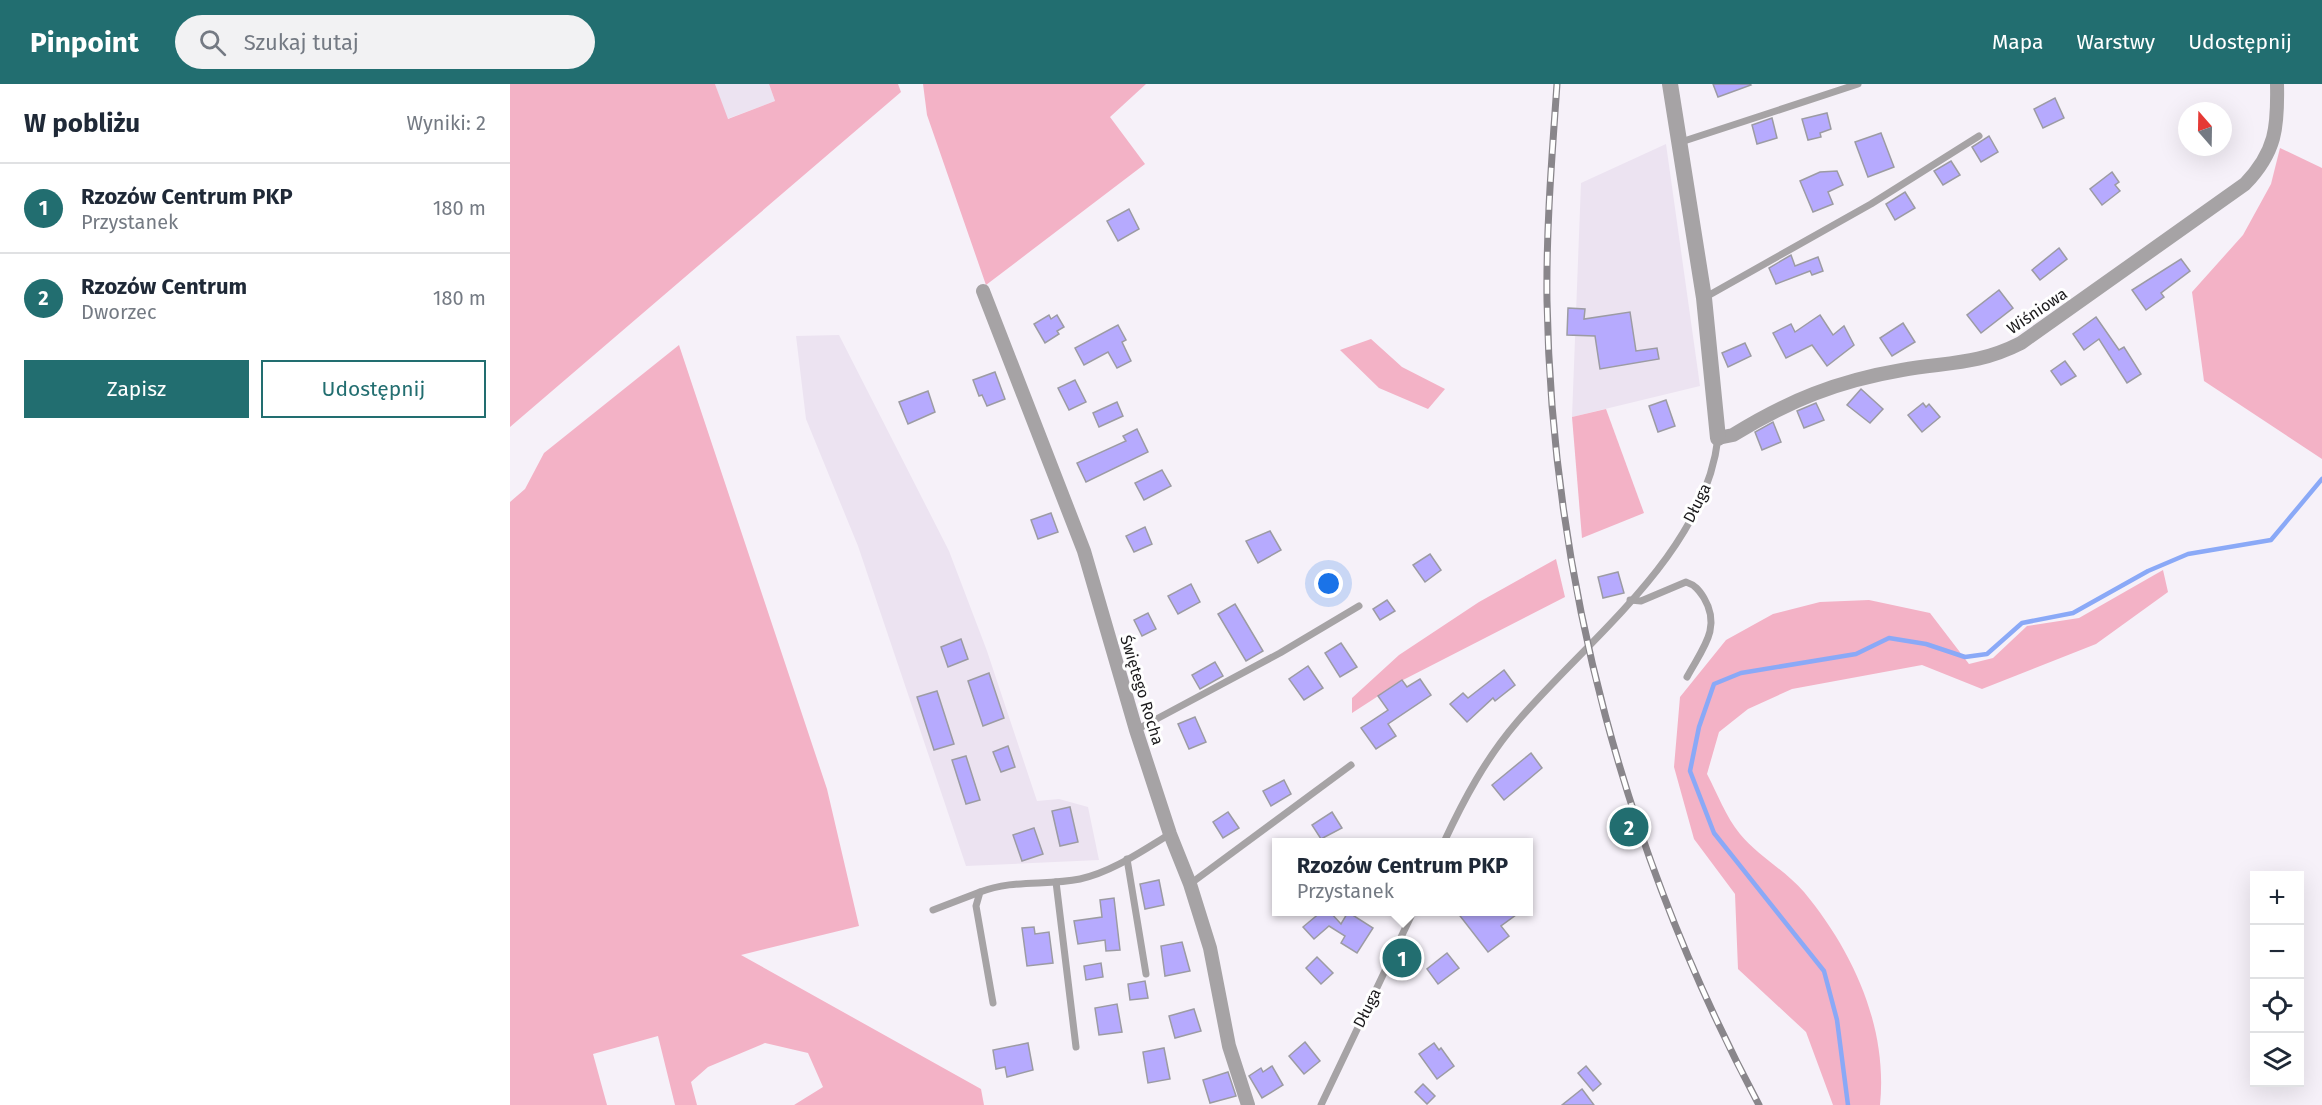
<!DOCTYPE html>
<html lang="pl">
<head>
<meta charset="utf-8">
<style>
	:root { --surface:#fff; --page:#f2f2f3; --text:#1f2937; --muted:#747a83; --line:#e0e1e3; --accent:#226e70 }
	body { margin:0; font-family:"Fira Sans",sans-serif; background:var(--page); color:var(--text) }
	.controls { position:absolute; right:18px; bottom:18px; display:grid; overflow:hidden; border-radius:0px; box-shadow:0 6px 24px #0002 }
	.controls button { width:54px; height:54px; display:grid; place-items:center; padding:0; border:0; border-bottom:2px solid var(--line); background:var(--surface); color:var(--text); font:30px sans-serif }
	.compass { position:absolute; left:1668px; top:18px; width:54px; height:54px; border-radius:50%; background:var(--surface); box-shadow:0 6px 24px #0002; rotate:340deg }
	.you { position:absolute; left:819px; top:500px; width:21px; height:21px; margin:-15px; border:4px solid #fff; border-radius:50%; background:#1a73e8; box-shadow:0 0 0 9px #1a73e833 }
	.badge { display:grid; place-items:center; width:39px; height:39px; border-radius:50%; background:var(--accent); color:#fff; font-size:20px; font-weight:700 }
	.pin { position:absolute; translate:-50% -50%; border:3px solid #fff; box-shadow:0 2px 6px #0006 }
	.popup { position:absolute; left:762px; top:754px; width:261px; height:78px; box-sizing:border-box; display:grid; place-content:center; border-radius:0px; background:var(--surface); filter:drop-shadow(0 2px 4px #0005); font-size:20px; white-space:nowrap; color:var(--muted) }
	.popup b { font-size:22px; color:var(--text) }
	.popup::after { content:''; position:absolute; left:50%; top:100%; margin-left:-12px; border:12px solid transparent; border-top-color:var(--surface) }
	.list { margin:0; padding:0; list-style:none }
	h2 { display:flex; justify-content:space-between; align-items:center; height:78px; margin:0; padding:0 24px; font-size:26px }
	h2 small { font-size:20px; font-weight:400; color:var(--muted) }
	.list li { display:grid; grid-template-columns:39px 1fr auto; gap:18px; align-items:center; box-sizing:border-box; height:90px; padding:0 24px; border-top:2px solid var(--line) }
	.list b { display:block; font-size:22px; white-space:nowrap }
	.list p { margin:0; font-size:20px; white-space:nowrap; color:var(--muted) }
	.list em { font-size:20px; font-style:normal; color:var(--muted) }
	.actions { display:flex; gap:12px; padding:18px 24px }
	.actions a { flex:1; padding:14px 0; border:2px solid var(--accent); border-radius:0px; text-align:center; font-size:21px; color:var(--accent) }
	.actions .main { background:var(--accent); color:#fff }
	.icon { flex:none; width:33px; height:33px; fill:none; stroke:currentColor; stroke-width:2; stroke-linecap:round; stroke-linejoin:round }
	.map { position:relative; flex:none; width:1812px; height:1021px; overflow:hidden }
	header { display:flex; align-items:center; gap:36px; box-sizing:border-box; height:84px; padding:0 30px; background:var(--accent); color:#fff }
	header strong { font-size:28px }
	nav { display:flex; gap:33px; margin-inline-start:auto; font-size:21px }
	.search { width:420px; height:54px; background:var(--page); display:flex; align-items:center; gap:15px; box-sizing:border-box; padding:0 21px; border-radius:33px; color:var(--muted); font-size:22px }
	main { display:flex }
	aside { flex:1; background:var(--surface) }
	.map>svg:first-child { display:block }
	.built { fill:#ece3f1 }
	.green { fill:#f3b2c6 }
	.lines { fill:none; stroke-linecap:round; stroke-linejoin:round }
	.stream { stroke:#8aa9f7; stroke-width:4.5 }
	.building { fill:#b6aafe; stroke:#9c9ba3; stroke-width:1.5 }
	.service { stroke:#a6a3a5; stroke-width:7 }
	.minor { stroke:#a6a3a5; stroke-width:14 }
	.tertiary { stroke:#a6a3a5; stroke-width:16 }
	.rail-casing { stroke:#89868b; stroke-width:7 }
	.rail { stroke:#fff; stroke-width:4.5; stroke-dasharray:14; stroke-linecap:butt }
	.labels { text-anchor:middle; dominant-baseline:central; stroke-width:6; stroke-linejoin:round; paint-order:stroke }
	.street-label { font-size:16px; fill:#1b1a1c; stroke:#fff }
</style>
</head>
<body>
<header>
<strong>Pinpoint</strong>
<div class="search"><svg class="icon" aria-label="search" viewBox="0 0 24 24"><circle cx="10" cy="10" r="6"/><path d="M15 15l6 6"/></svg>Szukaj tutaj</div>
<nav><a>Mapa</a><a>Warstwy</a><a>Udostępnij</a></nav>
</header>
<main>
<aside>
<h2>W pobliżu<small>Wyniki: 2</small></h2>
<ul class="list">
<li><span class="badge">1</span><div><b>Rzozów Centrum PKP</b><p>Przystanek</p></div><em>180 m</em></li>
<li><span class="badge">2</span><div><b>Rzozów Centrum</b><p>Dworzec</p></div><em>180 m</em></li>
</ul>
<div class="actions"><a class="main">Zapisz</a><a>Udostępnij</a></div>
</aside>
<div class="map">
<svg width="1812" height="1021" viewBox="0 0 1812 1021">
	<rect width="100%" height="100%" fill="#f6f1f9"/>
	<g class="built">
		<path d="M205 0H259L265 17 217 35Z"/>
		<path d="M1156 60 1190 302 1062 333 1071 99Z"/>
		<path d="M329 251 439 467 477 567 527 717 549 715 578 723 589 776 456 782 348 462 296 335 286 252Z"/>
	</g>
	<g class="green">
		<path d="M0 0H205L218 35 265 17 259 0H388L391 8 0 343Z"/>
		<path d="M413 0H636L600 33 635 80 476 201 417 31Z"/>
		<path d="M1770 64 1812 84V375L1694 297 1682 208 1733 151 1761 100Z"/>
		<path d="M861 255 892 283 935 305 918 325 869 304 830 266Z"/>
		<path d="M169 261 317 705 349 842 231 871 471 1005 474 1021H284L313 1003 298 969 255 959 198 983 181 998 187 1021H165L148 952 83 970 97 1021H0V418L15 405 34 369Z"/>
		<path d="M1096 325 1134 429 1072 454 1062 333Z"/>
		<path d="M1046 475 1055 513 893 596 842 629V614L889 571 969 518Z"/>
		<path d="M1653 486 1658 508 1586 560 1472 605 1412 581 1282 605 1238 625 1209 648 1197 690C1207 709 1216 733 1230 750 1248 772 1275 786 1294 808 1343 867 1378 943 1370 1021H1323L1296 948 1228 885 1225 810 1184 755 1164 683 1170 613 1216 556 1263 530 1310 518 1359 516 1420 529 1459 580 1483 574 1517 542 1569 534Z"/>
	</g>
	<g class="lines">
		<path class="stream" d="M1338 1021 1327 936 1314 887 1204 749 1180 687 1189 643 1204 600 1231 589 1346 570 1379 554 1416 560 1455 573 1477 570 1512 539 1563 529 1638 487 1678 470 1761 456 1812 395"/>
	</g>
	<g class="building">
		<path d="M1203 0H1240L1241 1 1208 13Z"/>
		<path d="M1545 14 1554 34 1533 44 1524 25Z"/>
		<path d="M1317 29 1321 45 1310 49 1311 53 1298 56 1292 35Z"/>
		<path d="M1262 34 1267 54 1247 60 1242 41Z"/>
		<path d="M1371 49 1384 83 1358 93 1345 58Z"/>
		<path d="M1479 52 1488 68 1471 78 1462 63Z"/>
		<path d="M1441 77 1450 91 1433 101 1424 87Z"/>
		<path d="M1327 87 1333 101 1318 108 1323 120 1303 128 1290 97 1310 88Z"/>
		<path d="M1602 88 1609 98 1605 101 1610 107 1592 121 1580 105Z"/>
		<path d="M1395 108 1405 124 1385 136 1376 120Z"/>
		<path d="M619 125 629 145 608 157 597 137Z"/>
		<path d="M1549 164 1557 175 1530 196 1522 186Z"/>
		<path d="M1281 171 1285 182 1308 173 1313 187 1302 191 1300 187 1266 200 1259 184Z"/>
		<path d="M1671 175 1680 187 1651 209 1654 213 1636 226 1622 206Z"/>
		<path d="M1489 206 1503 224 1471 249 1457 231Z"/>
		<path d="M1058 224 1075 225 1074 235 1120 228 1126 267 1147 264 1149 275 1090 285 1085 252 1057 251Z"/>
		<path d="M539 231 541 235 547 231 554 243 547 247 549 250 535 259 524 240Z"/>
		<path d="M1310 231 1323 251 1334 242 1344 261 1317 282 1302 261 1276 274 1263 249 1281 240 1285 248Z"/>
		<path d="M1586 233 1609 266 1614 263 1631 290 1617 299 1589 255 1574 266 1563 250Z"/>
		<path d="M1393 239 1405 258 1382 272 1370 254Z"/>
		<path d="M608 241 616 256 612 258 621 277 607 284 598 268 574 281 565 264Z"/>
		<path d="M1235 259 1241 272 1218 283 1212 269Z"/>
		<path d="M1555 277 1566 292 1551 301 1541 287Z"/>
		<path d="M485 288 495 315 477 322 472 311 469 312 463 296Z"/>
		<path d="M565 296 576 318 559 326 548 304Z"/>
		<path d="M1351 305 1373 325 1360 339 1337 321Z"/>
		<path d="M418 307 425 328 398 340 389 318Z"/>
		<path d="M1156 316 1165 342 1148 348 1139 322Z"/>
		<path d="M607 318 613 332 589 343 583 329Z"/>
		<path d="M1306 319 1314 336 1294 344 1287 327Z"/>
		<path d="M1413 319 1416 323 1419 320 1430 333 1412 348 1398 331Z"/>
		<path d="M1263 338 1271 358 1252 366 1245 348Z"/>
		<path d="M627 345 638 368 576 398 567 379 616 357 613 352Z"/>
		<path d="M652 386 661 402 634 416 625 399Z"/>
		<path d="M541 429 548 448 528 455 521 436Z"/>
		<path d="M635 443 642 460 624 468 616 452Z"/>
		<path d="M760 447 771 466 748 479 736 457Z"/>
		<path d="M920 470 931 486 915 498 903 481Z"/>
		<path d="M1108 488 1114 509 1093 514 1088 493Z"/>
		<path d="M681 500 690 518 668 530 658 512Z"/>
		<path d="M877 516 885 527 870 536 863 525Z"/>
		<path d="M725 520 753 567 736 577 708 530Z"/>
		<path d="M638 529 646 545 632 552 624 536Z"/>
		<path d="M451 555 458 575 438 583 431 563Z"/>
		<path d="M831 559 847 583 830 593 815 569Z"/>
		<path d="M705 578 713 592 690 605 682 591Z"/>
		<path d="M798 582 813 604 794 616 779 595Z"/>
		<path d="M994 586 1005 601 985 617 983 614 957 638 940 620 953 609 958 614Z"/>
		<path d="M479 589 494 634 473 642 458 597Z"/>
		<path d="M910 595 921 611 878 640 886 652 866 665 851 644 878 626 868 612 892 596 897 603Z"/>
		<path d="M427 607 444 660 424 666 407 613Z"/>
		<path d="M685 633 696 658 679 665 668 640Z"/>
		<path d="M498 662 505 683 491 688 483 668Z"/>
		<path d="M1021 669 1032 684 994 716 982 701Z"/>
		<path d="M456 672 470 716 456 720 442 676Z"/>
		<path d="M774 696 781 710 761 722 753 707Z"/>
		<path d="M560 723 568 758 550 762 542 727Z"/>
		<path d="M718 728 729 744 713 754 703 738Z"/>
		<path d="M822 728 832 744 811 755 802 741Z"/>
		<path d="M524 744 533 770 512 777 503 751Z"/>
		<path d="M649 796 654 821 635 825 630 800Z"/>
		<path d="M604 814 610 866 596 867 595 856 568 860 564 837 592 833 590 816Z"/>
		<path d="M811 828H820L831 840 838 828 863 844 847 869 831 859 835 852 819 842 804 855 793 843Z"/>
		<path d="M947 828H1010L991 842 999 852 978 868Z"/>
		<path d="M524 843 525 850 539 848 543 879 517 882 512 844Z"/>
		<path d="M672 858 680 887 655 892 651 862Z"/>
		<path d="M937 869 949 884 928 900 917 885Z"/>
		<path d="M807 873 823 889 811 900 796 884Z"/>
		<path d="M591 879 593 893 576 896 574 882Z"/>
		<path d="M635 897 638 914 620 916 618 900Z"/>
		<path d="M607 920 612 948 589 951 585 924Z"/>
		<path d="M684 925 691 947 665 954 659 932Z"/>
		<path d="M795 958 810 977 794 990 779 972Z"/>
		<path d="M518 959 523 986 497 993 495 983 486 985 483 966Z"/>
		<path d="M924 959 929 966 931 964 944 982 927 995 909 970Z"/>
		<path d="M654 964 660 995 638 999 633 968Z"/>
		<path d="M762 982 773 1001 752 1014 739 992 751 984 753 988Z"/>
		<path d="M1076 982 1091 1000 1083 1007 1068 989Z"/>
		<path d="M718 988 726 1012 700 1019 693 996Z"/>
		<path d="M913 1000 925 1012 917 1020 905 1008Z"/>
		<path d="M1072 1005 1084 1021H1052Z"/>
	</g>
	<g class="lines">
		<g class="service">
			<path d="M1171 58 1348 0"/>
			<path d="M1194 214 1361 120 1469 52"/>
			<path d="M1120 516 1131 517 1176 498C1185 501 1189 506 1194 514 1212 544 1192 565 1177 593"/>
			<path d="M626 646 770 569 849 522"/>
			<path d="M934 758C954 715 976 674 1007 638 1078 555 1195 469 1208 354"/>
			<path d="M617 775 636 890"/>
			<path d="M546 798 566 963"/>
			<path d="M680 800 841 681"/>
			<path d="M423 826 470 808"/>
			<path d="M483 919 466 822 470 808C503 795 536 802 570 795 602 788 632 767 660 750"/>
			<path d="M811 1021 903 828"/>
		</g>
		<g class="minor">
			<path d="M473 207 574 467 626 646 660 750 680 800 700 864 719 962 738 1021"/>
			<path d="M1208 354 1223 351C1278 317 1327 297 1392 286 1437 278 1468 281 1511 259L1735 100C1766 68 1768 43 1767 0"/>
		</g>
		<path class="tertiary" d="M1160 0 1194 214 1208 354"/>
		<g class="rail-casing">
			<path id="rail" d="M1047 0C1042 72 1036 145 1037 217 1042 499 1117 773 1249 1021"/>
		</g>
		<use href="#rail" class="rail"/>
	</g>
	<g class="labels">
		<g class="street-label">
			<text transform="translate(1527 227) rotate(-34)">Wiśniowa</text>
			<text transform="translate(1187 419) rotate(-63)">Długa</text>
			<text transform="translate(632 606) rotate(73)">Świętego Rocha</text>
			<text transform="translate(857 924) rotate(-63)">Długa</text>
		</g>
	</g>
</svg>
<div class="controls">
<button>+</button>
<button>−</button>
<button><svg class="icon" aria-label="locate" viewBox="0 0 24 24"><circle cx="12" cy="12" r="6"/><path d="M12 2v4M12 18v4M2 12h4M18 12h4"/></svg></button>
<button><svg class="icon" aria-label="layers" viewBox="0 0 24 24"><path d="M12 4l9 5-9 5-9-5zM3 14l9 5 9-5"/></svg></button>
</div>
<svg class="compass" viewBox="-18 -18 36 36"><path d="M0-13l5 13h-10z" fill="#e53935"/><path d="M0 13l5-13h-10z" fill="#747a83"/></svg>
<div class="you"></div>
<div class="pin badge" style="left:892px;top:874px">1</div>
<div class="popup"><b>Rzozów Centrum PKP</b>Przystanek</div>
<div class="pin badge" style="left:1119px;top:743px">2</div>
</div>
</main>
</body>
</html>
